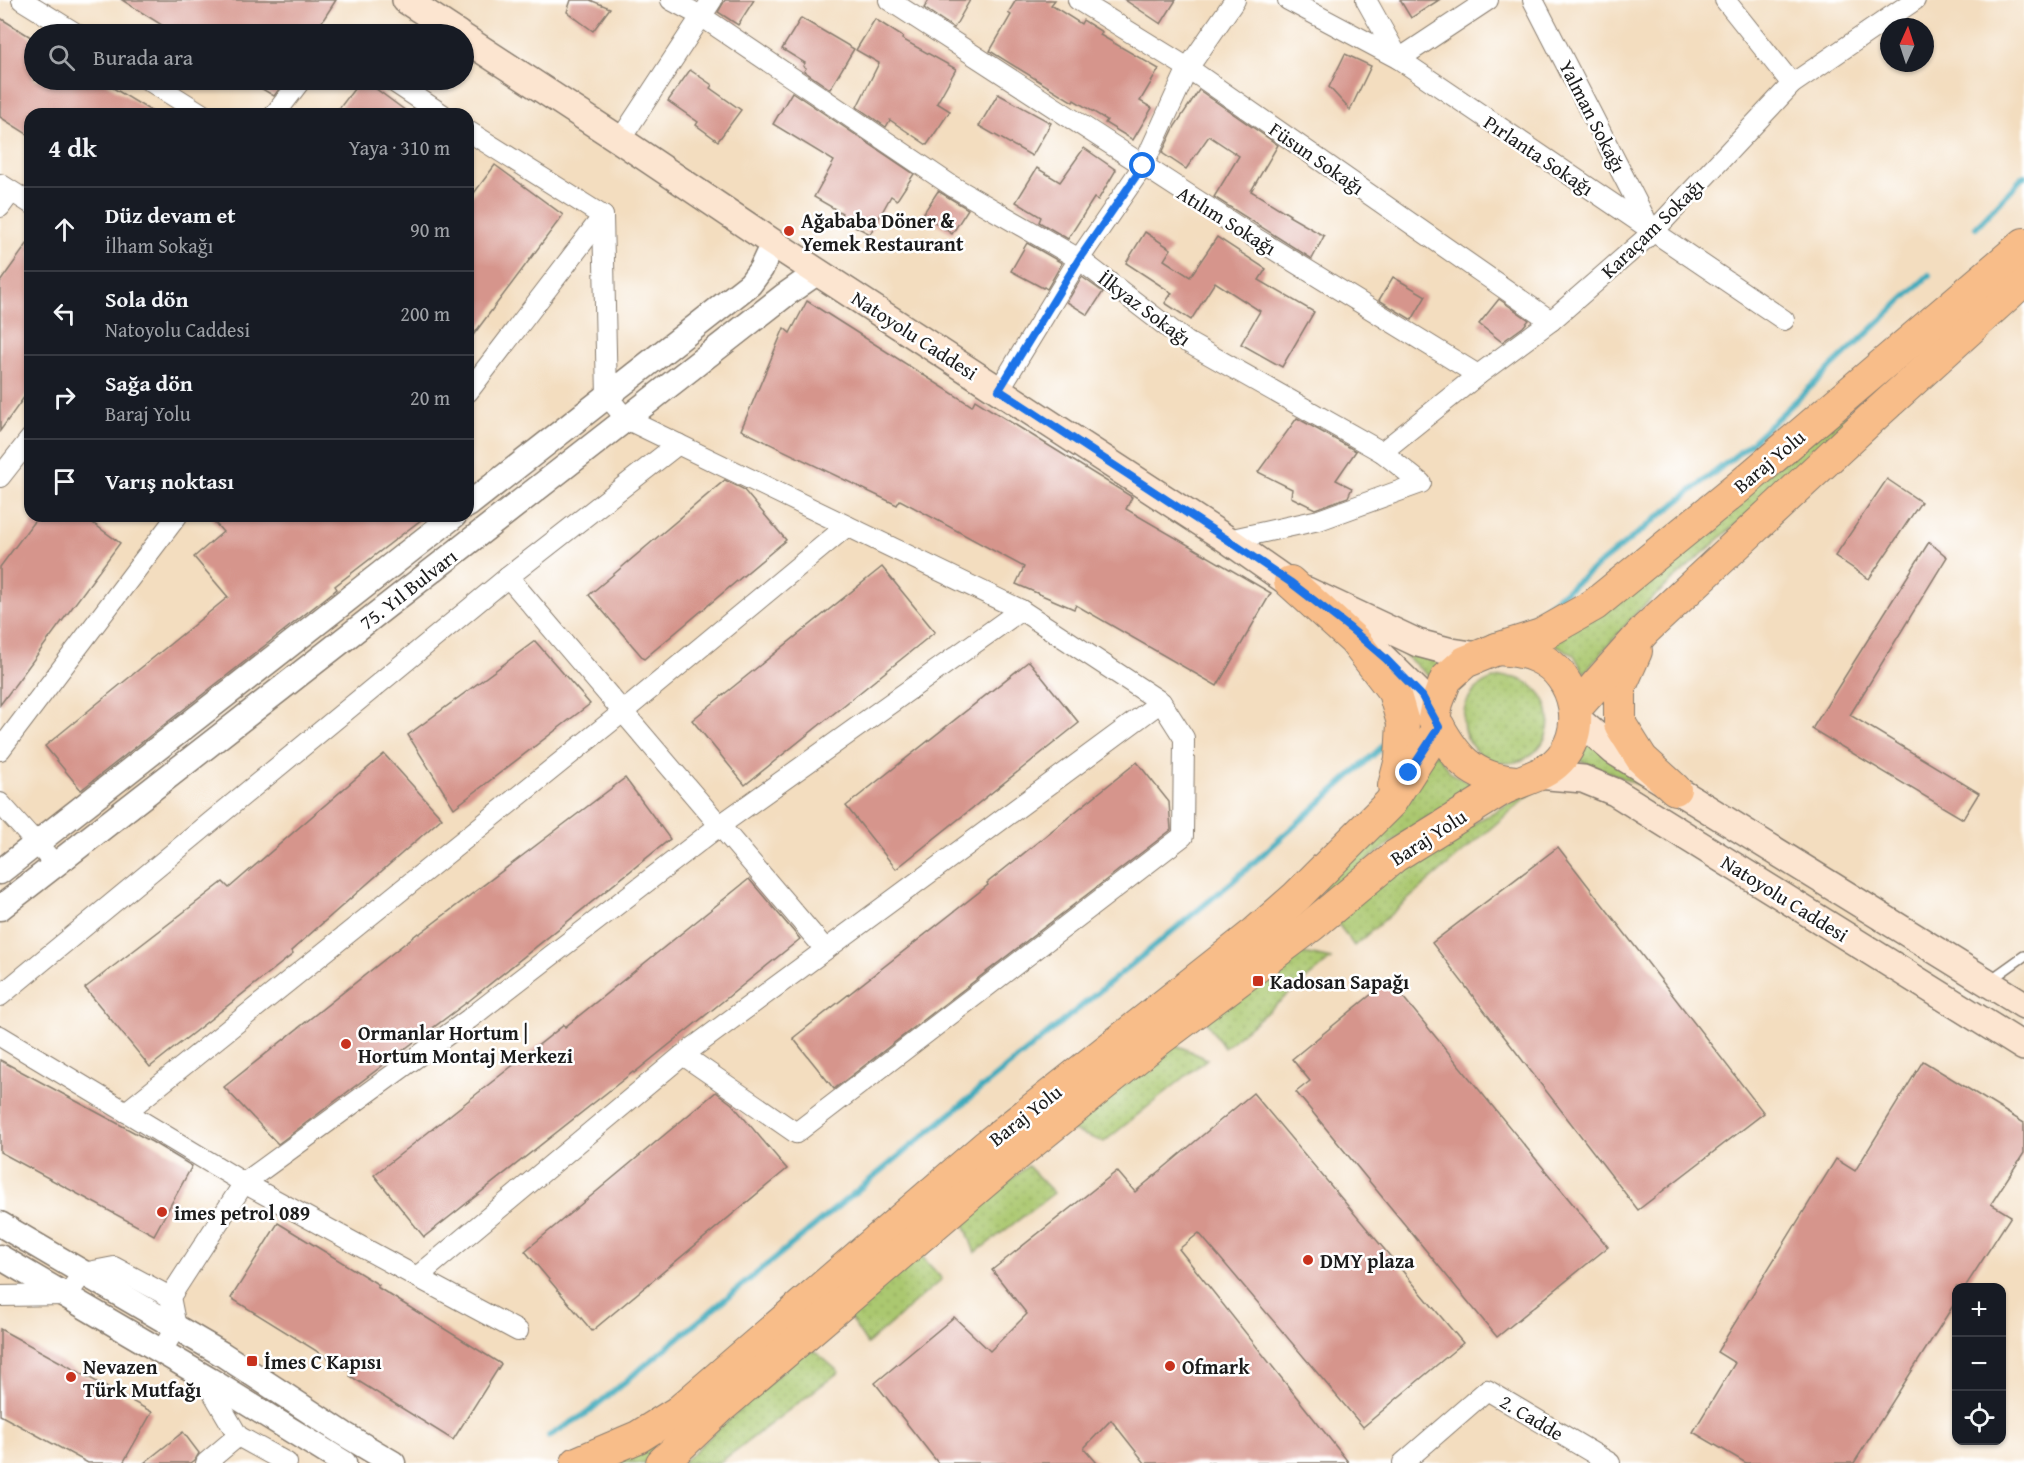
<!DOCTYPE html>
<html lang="tr">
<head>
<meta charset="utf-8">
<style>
	:root { --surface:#171b24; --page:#20242c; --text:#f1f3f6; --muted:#9ea1a6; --line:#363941 }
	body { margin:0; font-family:"Gentium Book Plus",serif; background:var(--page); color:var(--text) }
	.controls { position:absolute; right:18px; bottom:18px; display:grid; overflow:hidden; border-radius:12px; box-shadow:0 2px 4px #0004 }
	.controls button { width:54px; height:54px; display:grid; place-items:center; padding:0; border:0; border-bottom:2px solid var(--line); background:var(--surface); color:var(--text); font:30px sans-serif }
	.compass { position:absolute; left:1880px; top:18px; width:54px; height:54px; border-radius:50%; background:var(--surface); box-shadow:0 2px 4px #0004; rotate:3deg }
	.stop { position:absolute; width:18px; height:18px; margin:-14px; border:4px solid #1a73e8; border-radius:50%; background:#fff }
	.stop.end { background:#1a73e8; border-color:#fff; box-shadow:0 2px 6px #0008 }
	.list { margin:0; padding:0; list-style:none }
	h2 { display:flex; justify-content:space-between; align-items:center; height:78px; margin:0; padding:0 24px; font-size:26px }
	h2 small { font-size:20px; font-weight:400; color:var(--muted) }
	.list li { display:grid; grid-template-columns:39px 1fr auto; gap:18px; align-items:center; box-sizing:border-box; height:84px; padding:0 24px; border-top:2px solid var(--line) }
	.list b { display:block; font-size:22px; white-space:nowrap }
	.list p { margin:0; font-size:20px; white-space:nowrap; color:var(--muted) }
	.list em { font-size:20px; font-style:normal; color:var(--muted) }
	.icon { flex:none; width:33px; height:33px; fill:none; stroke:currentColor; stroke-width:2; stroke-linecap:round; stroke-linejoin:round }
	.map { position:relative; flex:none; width:2024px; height:1463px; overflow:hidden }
	.search { position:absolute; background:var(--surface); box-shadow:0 2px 4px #0004; left:24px; top:24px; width:450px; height:66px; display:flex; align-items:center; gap:15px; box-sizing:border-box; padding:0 21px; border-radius:33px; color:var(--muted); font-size:22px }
	.panel { position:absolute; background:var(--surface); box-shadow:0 2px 4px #0004; left:24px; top:108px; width:450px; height:414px; border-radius:18px }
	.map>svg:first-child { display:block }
	.grass { fill:url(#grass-dots); stroke:#647246; stroke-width:1.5 }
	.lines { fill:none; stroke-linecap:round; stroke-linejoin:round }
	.stream { stroke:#3daabc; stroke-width:6 }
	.building { fill:#d6958c }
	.service-casing { stroke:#887c6e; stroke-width:12 }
	.minor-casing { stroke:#887c6e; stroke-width:22 }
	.tertiary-casing { stroke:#887c6e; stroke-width:27 }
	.secondary-casing { stroke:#887c6e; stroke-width:30 }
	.primary-casing { stroke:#887c6e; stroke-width:34 }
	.service { stroke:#fff; stroke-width:9 }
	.minor { stroke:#fff; stroke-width:20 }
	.tertiary { stroke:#fff; stroke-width:24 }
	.secondary { stroke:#fce5d0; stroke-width:27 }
	.primary { stroke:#f8bd89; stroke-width:32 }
	.route { stroke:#1a73e8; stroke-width:8 }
	.poi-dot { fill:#c8321e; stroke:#fff; stroke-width:2 }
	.labels { text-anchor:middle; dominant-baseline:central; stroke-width:5; stroke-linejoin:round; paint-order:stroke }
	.street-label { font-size:20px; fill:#1c1c1c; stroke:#fff }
	.poi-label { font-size:20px; font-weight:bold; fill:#1c1c1c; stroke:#fff; text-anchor:start }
</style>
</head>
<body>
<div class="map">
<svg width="2024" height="1463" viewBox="0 0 2024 1463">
	<defs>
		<pattern id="grass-dots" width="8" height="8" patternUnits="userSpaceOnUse" patternTransform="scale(1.5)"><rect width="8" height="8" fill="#abc86f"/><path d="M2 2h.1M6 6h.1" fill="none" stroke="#93ab60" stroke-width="1.8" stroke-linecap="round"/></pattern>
	</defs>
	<rect width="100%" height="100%" fill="#fff"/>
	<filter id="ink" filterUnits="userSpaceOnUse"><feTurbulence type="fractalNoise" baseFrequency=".0167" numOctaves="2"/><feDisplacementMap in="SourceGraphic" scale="12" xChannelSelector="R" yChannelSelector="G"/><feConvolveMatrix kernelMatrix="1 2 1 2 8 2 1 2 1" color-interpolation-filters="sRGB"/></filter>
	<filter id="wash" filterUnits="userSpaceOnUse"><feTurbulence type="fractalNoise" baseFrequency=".008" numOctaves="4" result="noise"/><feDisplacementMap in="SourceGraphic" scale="24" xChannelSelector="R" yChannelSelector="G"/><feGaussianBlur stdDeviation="1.35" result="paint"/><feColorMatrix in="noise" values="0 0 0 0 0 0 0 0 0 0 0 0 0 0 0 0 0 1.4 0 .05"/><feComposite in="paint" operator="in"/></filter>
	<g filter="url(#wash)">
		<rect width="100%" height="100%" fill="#f3ddbf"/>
		<g class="grass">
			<path d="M1845 414 1853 420 1637 612 1584 673 1574 655 1549 641Z"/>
			<path d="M1379 632 1449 661 1433 680Z"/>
			<circle cx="1506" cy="720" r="43"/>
			<path d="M1586 736 1656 792 1577 759Z"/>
			<path d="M1436 753 1451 773 1476 786 1406 831 1326 892 1321 885Z"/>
			<path d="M1541 785 1354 946 1334 918 1398 867Z"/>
			<path d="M1294 951 1331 959 1224 1048 1205 1020Z"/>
			<path d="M1172 1043 1207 1059 1104 1142 1067 1129Z"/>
			<path d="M1028 1166 1054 1193 975 1253 962 1218Z"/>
			<path d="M919 1253 942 1279 867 1344 846 1312Z"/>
			<path d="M809 1346 839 1372 719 1463H682Z"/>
			<path d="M685 1425 646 1463H596Z"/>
		</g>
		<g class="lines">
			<g class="stream">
				<path d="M1976 227 2024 176"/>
				<path d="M1523 625 1750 444 1929 275"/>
				<path d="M549 1436 587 1413 1232 882 1392 738"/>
			</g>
		</g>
		<g id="blocks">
			<g class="building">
				<path d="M122 0H336L314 34H176Z"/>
				<path d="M571 0H590L610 8 593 31 567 12Z"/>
				<path d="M725 0H754L738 25 718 12Z"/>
				<path d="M929 0H970L954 28 924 8Z"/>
				<path d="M1016 0H1055L1051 5 1081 24 1083 20 1102 32 1100 35 1159 69 1140 101 1152 108 1133 140 1105 123 1107 120 1074 100 1073 102 990 51 1011 15 1008 13Z"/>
				<path d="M1125 0H1176L1161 24Z"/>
				<path d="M1400 0H1439L1411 18Z"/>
				<path d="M0 18 34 39V80H100L156 114H30V136L0 117Z"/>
				<path d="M801 18 854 49 830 89 804 71 806 68 803 66 805 63 782 49Z"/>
				<path d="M875 19 903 37 902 39 956 69 937 103 950 111 927 145 890 120 886 127 857 107 879 63 856 50Z"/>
				<path d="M1345 54 1371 66 1350 110 1329 87Z"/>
				<path d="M690 70 712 85 710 88 741 110 718 141 696 125 698 122 668 101Z"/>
				<path d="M247 80H286L274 96Z"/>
				<path d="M361 80H364L410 114H335Z"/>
				<path d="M1199 90 1278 145 1251 191 1290 215 1289 216 1324 236 1312 259 1214 197 1239 156 1209 136 1186 169 1162 153 1175 126Z"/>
				<path d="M792 92 914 174 897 200 891 196 870 234 839 218 842 213 814 197 834 161 773 124Z"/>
				<path d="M998 94 1051 123 1032 156 979 126Z"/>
				<path d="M1084 148 1116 170 1098 200 1094 198 1068 239 1039 222 1041 217 1016 202 1037 168 1060 182Z"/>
				<path d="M495 165 563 215 468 342V201Z"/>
				<path d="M938 191 968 209 952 234 923 214Z"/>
				<path d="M1145 232 1171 249 1164 260 1190 277 1217 237 1266 269 1259 280 1314 312 1282 367 1241 344 1260 311 1215 282 1191 320 1165 303 1172 293 1126 263Z"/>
				<path d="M30 240V389L0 431V282Z"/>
				<path d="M1027 243 1062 263 1047 289 1044 287 1043 288 1011 271Z"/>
				<path d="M1082 277 1103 292 1088 315 1067 302Z"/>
				<path d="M1393 277 1426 296 1412 320 1379 300Z"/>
				<path d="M1499 299 1529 320 1523 327 1502 342 1479 324Z"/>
				<path d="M807 301 972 406 975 400 1132 497 1126 509 1271 593 1217 686 1076 605 1074 609 1016 584 1024 567 900 500 897 505 741 430 784 328 790 333Z"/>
				<path d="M1297 418 1356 451 1336 480 1352 488 1348 497 1315 509 1291 497 1292 489 1258 472Z"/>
				<path d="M1887 479 1921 502 1869 579 1835 556Z"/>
				<path d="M725 480 743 489 786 540 644 659 589 595Z"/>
				<path d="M38 516H83L120 543 0 705V567Z"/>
				<path d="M209 516H426L335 586 337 589 81 790 45 746 228 597 194 557 223 532Z"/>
				<path d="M1929 542 1947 557 1850 715 1979 793 1963 819 1812 729Z"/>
				<path d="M882 567 935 632 745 785 692 720Z"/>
				<path d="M535 641 590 704 454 808 408 735Z"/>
				<path d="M1029 661 1079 723 896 869 846 806Z"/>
				<path d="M384 754 442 818 291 951 293 954 150 1067 85 988 223 882 229 888Z"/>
				<path d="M1137 762 1169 802 1171 830 834 1089 793 1038 988 885 987 883Z"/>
				<path d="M625 778 670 839 470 1000 278 1144 224 1087 418 933 419 934Z"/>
				<path d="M1558 847 1764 1113 1638 1210 1432 943Z"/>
				<path d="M749 879 800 939 634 1073 633 1072 424 1237 374 1175 564 1025 565 1027Z"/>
				<path d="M1389 980 1608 1247 1497 1337 1296 1092 1310 1081 1292 1059Z"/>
				<path d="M0 1060 152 1142 192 1166 154 1235 0 1152Z"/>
				<path d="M1923 1061 2024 1123V1153L1991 1204 2011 1216 1965 1287H1956V1301L1854 1463H1746L1693 1432 1735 1363 1717 1352 1836 1159 1855 1171Z"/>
				<path d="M716 1092 732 1104 787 1169 592 1331 525 1251Z"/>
				<path d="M1253 1093 1463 1343 1363 1427 1199 1233 1179 1249 1349 1463H1145L1111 1420 1084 1448 1097 1463H938L875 1383 954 1317 990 1351 1027 1314 992 1270 1117 1171 1135 1192Z"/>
				<path d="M278 1223 379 1285 377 1287 501 1364 453 1440 350 1376 352 1373 231 1298Z"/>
				<path d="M0 1329 152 1412 123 1463H88L0 1415Z"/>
				<path d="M183 1432 199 1453 195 1460 191 1463H144Z"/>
			</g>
		</g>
	</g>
	<g filter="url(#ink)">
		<use href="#blocks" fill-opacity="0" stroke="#887c6e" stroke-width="1.5"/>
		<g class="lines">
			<g class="service-casing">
				<path id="service" d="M1989 981 2024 956"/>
			</g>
			<g class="minor-casing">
				<g id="minor">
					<path d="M22 0 77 34"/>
					<path d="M671 0 701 16 952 186 1079 259 1187 342 1382 452 1421 483 1319 520 1228 540"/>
					<path d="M889 0 1252 236 1478 375"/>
					<path d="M1078 0 1188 68 1551 321"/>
					<path d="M1288 0 1399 59 1784 320"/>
					<path d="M1366 0 1399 59 1488 0"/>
					<path d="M1533 0 1651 230"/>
					<path d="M1725 0 1792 84"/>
					<path d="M148 80 202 114"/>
					<path d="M391 80 442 114"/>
					<path d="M275 114 301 80"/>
					<path d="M468 131 603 216 607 396 626 419 1021 610"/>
					<path d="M620 140 712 0"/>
					<path d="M0 184 30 203"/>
					<path d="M0 207 11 192"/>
					<path d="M999 390 1079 259 1143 166 1188 68 1235 0"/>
					<path d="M468 392 603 216"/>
					<path d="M1382 452 1478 375 1551 321 1653 232 1792 84 1915 0"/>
					<path d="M0 477 30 439"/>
					<path d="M508 577 678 444"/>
					<path d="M0 750 177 516"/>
					<path d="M0 803 55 864"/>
					<path d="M0 996 508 577 825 949"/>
					<path d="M0 1036 244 1183 417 1277"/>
					<path d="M683 1055 1161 702"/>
					<path d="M126 1112 624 711 847 526"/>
					<path d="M0 1296 67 1295 83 1273 114 1267 170 1297 176 1327 161 1352"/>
					<path d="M170 1297 244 1183 469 1019 719 826 1021 610 1161 702 1184 738 1183 836 796 1133 683 1055 417 1277 518 1331"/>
					<path d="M203 1376 238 1436 206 1463"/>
					<path d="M238 1436 287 1463"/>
					<path d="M1403 1463 1487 1390 1610 1463"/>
				</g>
			</g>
			<g class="tertiary-casing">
				<g id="tertiary">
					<path d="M468 505 750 284 761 269 773 243"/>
					<path d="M0 872 454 516"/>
					<path d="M0 908 785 295 818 272"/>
					<path d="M0 1224 222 1354 344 1434 393 1463"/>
					<path d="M0 1257 210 1380 344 1463"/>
				</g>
			</g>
			<g class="secondary-casing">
				<g id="secondary">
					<path d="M406 0 458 34"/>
					<path d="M464 38 620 140 773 243 1228 540 1308 596"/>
					<path d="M1307 591 1418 643 1452 652 1478 656"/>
					<path d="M1371 646 1422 696 1434 719"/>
					<path d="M1575 717 1614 751 2024 1005"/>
					<path d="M1537 775 1583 779 1615 792 2024 1047"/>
				</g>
			</g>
			<g class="primary-casing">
				<g id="primary">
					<path d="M1290 582 1354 640 1394 692 1403 723 1401 759 1394 786"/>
					<path d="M1636 651 1620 687V724L1642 759 1675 789"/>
					<path d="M1575 709 1646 629 1875 415 2024 280"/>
					<path d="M1516 782C1469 778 1456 757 1434 719L1437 703 1446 679 1465 662 1497 649 1541 635 1594 605 1740 486 2024 244"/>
					<path d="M577 1463 638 1437 678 1412 985 1147 1255 933 1296 897 1390 803 1439 727"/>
					<path d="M662 1463 722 1406 1004 1165 1156 1042 1311 926 1395 856 1501 790C1518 781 1540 777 1555 764 1589 735 1578 675 1537 657 1524 651 1511 650 1497 649"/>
				</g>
			</g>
			<use href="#service" class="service"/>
			<use href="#minor" class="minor"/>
			<use href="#tertiary" class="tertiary"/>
			<use href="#secondary" class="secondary"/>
			<use href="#primary" class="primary"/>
		</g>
	</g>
	<g class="lines" filter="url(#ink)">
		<path class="route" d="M1143 166 1079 259 999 390 1228 540 1290 582 1351 629 1386 659 1422 696 1439 727 1409 773"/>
	</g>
	<g class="poi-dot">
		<circle cx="789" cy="231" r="6"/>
		<rect x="1252" y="975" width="12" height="12" rx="3"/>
		<circle cx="346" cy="1044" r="6"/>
		<circle cx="162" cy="1212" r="6"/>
		<circle cx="1308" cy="1260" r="6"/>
		<rect x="246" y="1355" width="12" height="12" rx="3"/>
		<circle cx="1170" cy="1366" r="6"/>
		<circle cx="71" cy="1377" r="6"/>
	</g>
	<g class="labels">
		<g class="street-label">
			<text transform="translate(1593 116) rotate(63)">Yalman Sokağı</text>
			<text transform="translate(1539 155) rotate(34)">Pırlanta Sokağı</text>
			<text transform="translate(1317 158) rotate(35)">Füsun Sokağı</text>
			<text transform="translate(1227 220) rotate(32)">Atılım Sokağı</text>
			<text transform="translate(1652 228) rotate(-44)">Karaçam Sokağı</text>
			<text transform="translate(1145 308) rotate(37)">İlkyaz Sokağı</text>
			<text transform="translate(915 335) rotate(33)">Natoyolu Caddesi</text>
			<text transform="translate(1769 461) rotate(-40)">Baraj Yolu</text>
			<text transform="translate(408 589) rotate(-38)">75. Yıl Bulvarı</text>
			<text transform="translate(1428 837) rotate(-33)">Baraj Yolu</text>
			<text transform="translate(1785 898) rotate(32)">Natoyolu Caddesi</text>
			<text transform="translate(1025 1115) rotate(-38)">Baraj Yolu</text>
			<text transform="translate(1532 1417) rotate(31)">2. Cadde</text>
		</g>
		<g class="poi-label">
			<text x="801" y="220">Ağababa Döner &amp;<tspan x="801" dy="23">Yemek Restaurant</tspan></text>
			<text x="1270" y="981">Kadosan Sapağı</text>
			<text x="358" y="1032">Ormanlar Hortum |<tspan x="358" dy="23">Hortum Montaj Merkezi</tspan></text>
			<text x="174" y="1212">imes petrol 089</text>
			<text x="1320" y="1260">DMY plaza</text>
			<text x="264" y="1361">İmes C Kapısı</text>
			<text x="83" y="1366">Nevazen<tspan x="83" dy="23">Türk Mutfağı</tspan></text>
			<text x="1182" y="1366">Ofmark</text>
		</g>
	</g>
</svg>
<div class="controls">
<button>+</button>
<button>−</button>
<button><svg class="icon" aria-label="locate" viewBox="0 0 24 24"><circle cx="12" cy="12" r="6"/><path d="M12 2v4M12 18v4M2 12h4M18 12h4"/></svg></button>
</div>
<svg class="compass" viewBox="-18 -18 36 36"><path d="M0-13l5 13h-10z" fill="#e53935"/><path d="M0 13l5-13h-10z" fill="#9ea1a6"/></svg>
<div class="stop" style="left:1143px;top:166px"></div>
<div class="stop end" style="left:1409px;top:773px"></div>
<div class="search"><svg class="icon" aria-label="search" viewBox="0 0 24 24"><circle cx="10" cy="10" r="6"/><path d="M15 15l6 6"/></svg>Burada ara</div>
<section class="panel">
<h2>4 dk<small>Yaya · 310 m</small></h2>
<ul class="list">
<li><svg class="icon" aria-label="ahead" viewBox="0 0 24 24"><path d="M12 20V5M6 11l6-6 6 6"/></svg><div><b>Düz devam et</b><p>İlham Sokağı</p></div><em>90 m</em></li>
<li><svg class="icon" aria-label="left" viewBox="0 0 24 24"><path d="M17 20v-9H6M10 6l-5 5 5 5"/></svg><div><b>Sola dön</b><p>Natoyolu Caddesi</p></div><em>200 m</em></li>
<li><svg class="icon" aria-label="right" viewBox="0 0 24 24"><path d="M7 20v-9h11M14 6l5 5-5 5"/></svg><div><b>Sağa dön</b><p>Baraj Yolu</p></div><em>20 m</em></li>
<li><svg class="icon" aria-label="arrive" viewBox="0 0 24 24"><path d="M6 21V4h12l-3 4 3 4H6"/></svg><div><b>Varış noktası</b></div></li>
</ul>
</section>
</div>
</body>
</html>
